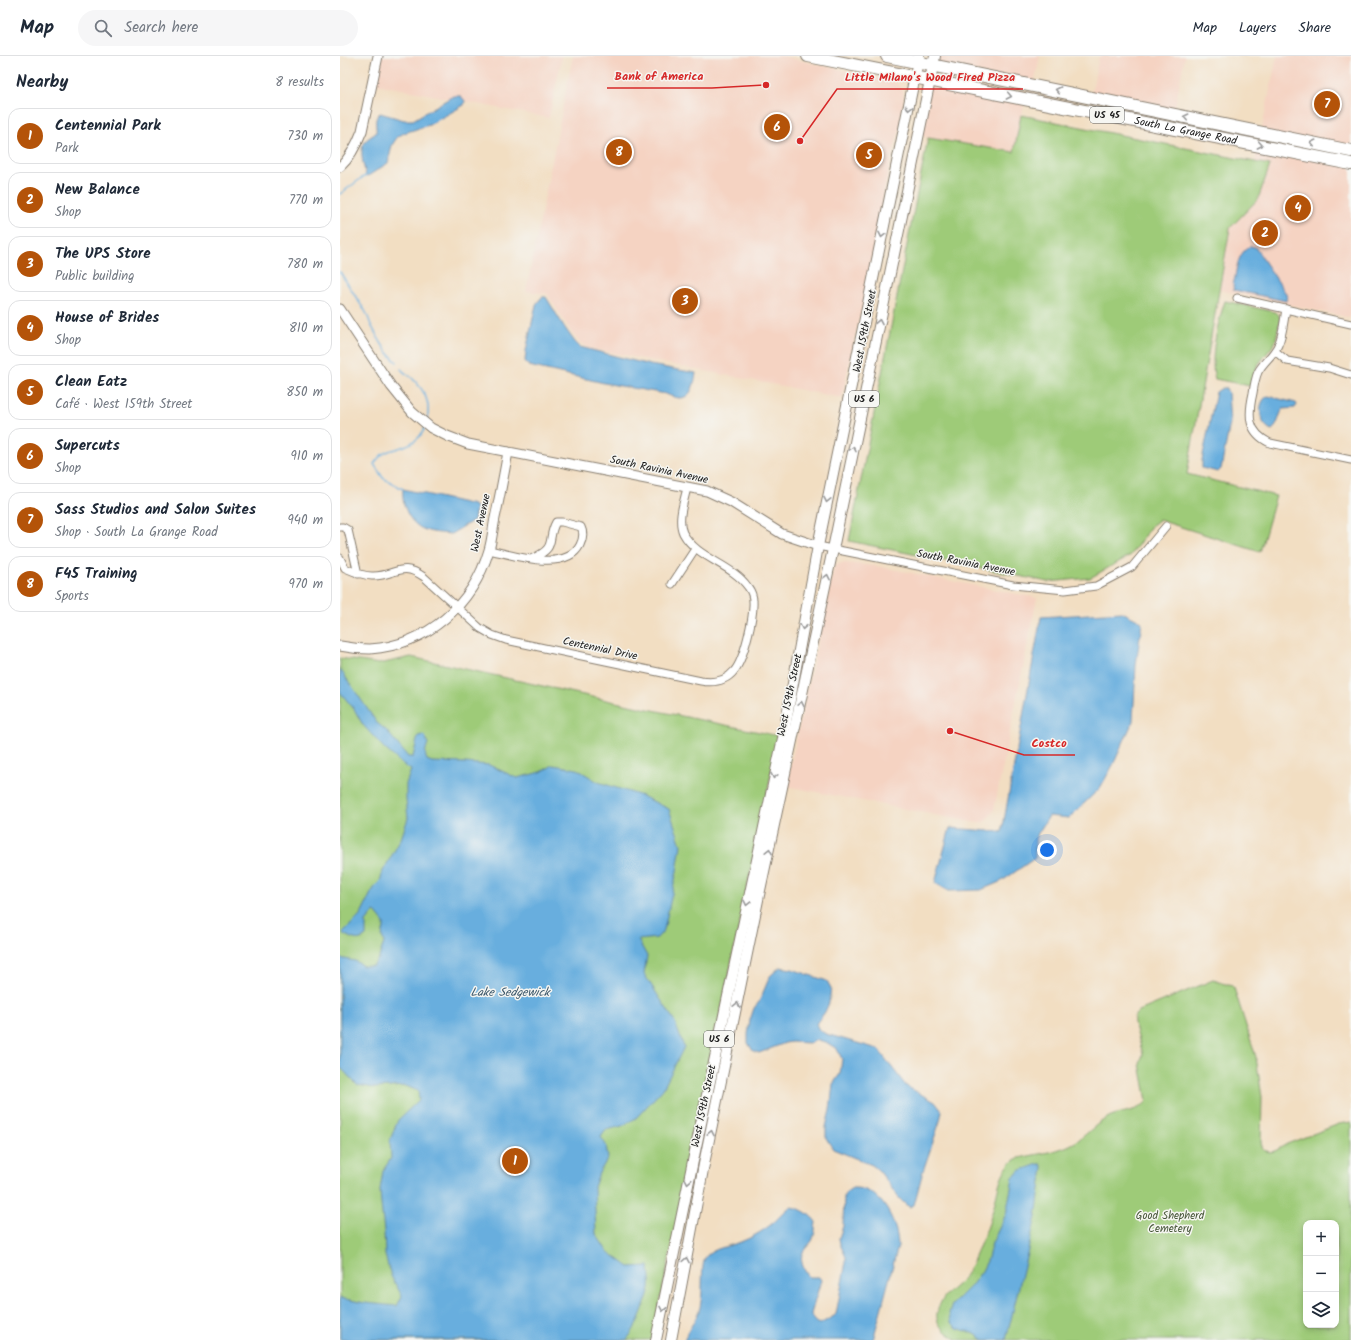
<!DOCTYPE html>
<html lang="en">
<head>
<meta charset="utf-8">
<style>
	:root { --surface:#fff; --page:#f6f6f7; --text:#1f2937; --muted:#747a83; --line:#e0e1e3; --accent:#b45309 }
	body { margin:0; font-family:Kalam,sans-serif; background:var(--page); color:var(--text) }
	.controls { position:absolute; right:12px; bottom:12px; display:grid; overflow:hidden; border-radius:8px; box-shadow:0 2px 6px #0003 }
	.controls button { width:36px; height:36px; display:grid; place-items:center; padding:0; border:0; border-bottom:1px solid var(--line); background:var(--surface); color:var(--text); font:20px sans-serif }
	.you { position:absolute; left:707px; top:794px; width:14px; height:14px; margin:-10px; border:3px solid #fff; border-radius:50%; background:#1a73e8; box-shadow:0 0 0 6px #1a73e833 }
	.badge { display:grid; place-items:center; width:26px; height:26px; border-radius:50%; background:var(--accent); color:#fff; font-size:13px; font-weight:700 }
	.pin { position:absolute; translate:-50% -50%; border:2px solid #fff; box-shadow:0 1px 4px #0006 }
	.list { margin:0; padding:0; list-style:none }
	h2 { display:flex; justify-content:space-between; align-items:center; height:52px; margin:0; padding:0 16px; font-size:17px }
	h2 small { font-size:13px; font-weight:400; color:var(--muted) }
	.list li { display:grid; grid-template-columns:26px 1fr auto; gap:12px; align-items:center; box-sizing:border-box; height:56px; margin:0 8px 8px; padding:0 8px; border:1px solid var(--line); border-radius:12px }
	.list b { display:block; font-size:15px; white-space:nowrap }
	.list p { margin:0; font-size:13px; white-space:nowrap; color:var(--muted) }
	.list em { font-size:13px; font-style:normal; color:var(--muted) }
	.icon { flex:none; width:22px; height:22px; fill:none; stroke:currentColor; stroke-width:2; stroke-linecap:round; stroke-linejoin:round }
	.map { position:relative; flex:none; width:1011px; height:1284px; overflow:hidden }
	header { display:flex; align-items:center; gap:24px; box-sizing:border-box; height:56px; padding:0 20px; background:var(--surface); border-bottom:1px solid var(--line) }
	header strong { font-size:19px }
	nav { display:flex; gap:22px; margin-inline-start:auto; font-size:14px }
	.search { width:280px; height:36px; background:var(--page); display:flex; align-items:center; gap:10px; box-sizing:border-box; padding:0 14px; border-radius:22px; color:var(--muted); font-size:15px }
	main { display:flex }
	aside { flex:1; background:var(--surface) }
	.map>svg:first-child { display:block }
	.built { fill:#f5d3c2 }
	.green { fill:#9ecb78; stroke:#5d744a; fill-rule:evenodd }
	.water { fill:#67aede; stroke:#42657d }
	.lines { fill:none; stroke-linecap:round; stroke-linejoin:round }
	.stream { stroke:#67aede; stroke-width:1.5 }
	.street-casing { stroke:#877d6f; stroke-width:9 }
	.secondary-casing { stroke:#877d6f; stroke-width:11 }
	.primary-casing { stroke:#877d6f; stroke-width:12 }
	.highway-casing { stroke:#877d6f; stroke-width:14 }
	.street { stroke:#fff; stroke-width:7 }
	.secondary { stroke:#fff; stroke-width:9 }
	.primary { stroke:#fff; stroke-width:10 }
	.highway { stroke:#fff; stroke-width:12 }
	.oneway { stroke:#999 }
	.labels { text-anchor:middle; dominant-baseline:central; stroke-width:3; stroke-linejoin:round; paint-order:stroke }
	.shield { fill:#f6f6f2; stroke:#5d5d5c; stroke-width:1 }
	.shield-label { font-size:10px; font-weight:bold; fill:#1c1c1c }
	.street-label { font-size:11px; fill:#1c1c1c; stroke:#f6f6f2 }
	.park-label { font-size:11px; fill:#4a593c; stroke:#f6f6f2 }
	.water-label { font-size:12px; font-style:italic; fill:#3a566a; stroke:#f6f6f2 }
	.leader { fill:none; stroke:#d62828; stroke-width:1.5 }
	.callout-dot { fill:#d62828; stroke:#f6f6f2; stroke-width:1.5 }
	.callout-label { font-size:12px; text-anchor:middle; font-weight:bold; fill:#d62828; stroke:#f6f6f2; stroke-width:3; stroke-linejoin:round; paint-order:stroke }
</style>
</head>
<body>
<header>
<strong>Map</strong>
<div class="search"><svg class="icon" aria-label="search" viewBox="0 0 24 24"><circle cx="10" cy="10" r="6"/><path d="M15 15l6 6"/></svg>Search here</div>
<nav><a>Map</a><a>Layers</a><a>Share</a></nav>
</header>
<main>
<aside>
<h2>Nearby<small>8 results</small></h2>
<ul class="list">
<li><span class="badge">1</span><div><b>Centennial Park</b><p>Park</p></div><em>730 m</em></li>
<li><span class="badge">2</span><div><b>New Balance</b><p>Shop</p></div><em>770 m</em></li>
<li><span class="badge">3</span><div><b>The UPS Store</b><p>Public building</p></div><em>780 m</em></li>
<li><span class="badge">4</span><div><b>House of Brides</b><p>Shop</p></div><em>810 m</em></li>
<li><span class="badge">5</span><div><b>Clean Eatz</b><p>Café · West 159th Street</p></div><em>850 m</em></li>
<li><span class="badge">6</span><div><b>Supercuts</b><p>Shop</p></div><em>910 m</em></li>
<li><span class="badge">7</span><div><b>Sass Studios and Salon Suites</b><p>Shop · South La Grange Road</p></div><em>940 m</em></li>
<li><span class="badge">8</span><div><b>F45 Training</b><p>Sports</p></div><em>970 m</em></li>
</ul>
</aside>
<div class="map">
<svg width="1011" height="1284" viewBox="0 0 1011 1284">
	<rect width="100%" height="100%" fill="#f6f6f2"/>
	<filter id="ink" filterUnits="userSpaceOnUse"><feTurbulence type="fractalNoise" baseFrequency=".025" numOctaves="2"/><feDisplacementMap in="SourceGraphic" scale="8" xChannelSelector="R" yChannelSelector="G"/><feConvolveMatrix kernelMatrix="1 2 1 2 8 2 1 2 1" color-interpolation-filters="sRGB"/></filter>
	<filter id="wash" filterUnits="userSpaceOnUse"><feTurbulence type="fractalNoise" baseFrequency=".012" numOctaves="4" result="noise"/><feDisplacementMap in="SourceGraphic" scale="16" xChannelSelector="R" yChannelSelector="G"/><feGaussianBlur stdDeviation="0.9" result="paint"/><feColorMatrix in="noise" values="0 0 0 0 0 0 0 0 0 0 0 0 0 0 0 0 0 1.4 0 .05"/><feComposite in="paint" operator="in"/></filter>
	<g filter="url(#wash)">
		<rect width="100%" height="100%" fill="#f2dec2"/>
		<g class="built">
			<path d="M41 0H222L209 62 36 28Z"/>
			<path d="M233 0H442L554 26 561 31 563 36 564 42 560 73 550 107 538 168 539 171 531 217 514 284 502 342 248 292 240 287 233 279 207 238 186 235Z"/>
			<path d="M596 0H700L694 28 594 7Z"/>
			<path d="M759 0H845L834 56 751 39Z"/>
			<path d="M937 0H1011V262L879 234 890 172 918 143 930 109 915 106Z"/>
			<path d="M590 27 685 45 674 96 579 80Z"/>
			<path d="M504 507 536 510 697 542 654 754 646 765 637 767 446 730 494 511 498 508Z"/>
		</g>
		<g class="green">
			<path d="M681 59 930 109 918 143 890 172 847 418 936 440 920 496 819 464 811 470 791 499 750 522 708 526 509 485 588 82 674 96Z"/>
			<path d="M885 245 935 256C939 257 939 260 940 264L935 287 917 310 910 330 875 323C869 302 878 266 885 245Z"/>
			<path d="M71 601 298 651 439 680 312 1284H0V602L39 608Z"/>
			<path d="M873 924C879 925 883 929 890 928L894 932 916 1001 922 1041 921 1087 923 1094 930 1096 935 1095 947 1088 999 1068 1011 1066V1284H618C608 1278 595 1270 597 1257 601 1237 616 1233 626 1219 634 1206 639 1190 645 1177 648 1171 650 1164 652 1157 658 1139 658 1114 676 1103 693 1098 714 1097 730 1089 745 1082 755 1067 771 1060 783 1055 799 1056 807 1045L800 1008 803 998 794 967C793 961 795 959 799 955ZM966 1167H996V1269H966Z"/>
		</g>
		<g class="water">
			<path d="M113 40H121L125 45 124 49 89 69 64 77 59 80 56 83 52 89 48 107 28 120 26 119C24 111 19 96 24 87 26 83 32 80 36 77 37 70 33 62 40 57L64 64H73Z"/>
			<path d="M910 190 915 191 947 239 946 245 894 234C892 229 894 226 895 221 897 208 899 197 910 190Z"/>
			<path d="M202 241H206L225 272 235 286 240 291 310 309 356 317C353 338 347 348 326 338L264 327 189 310 185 305 186 295 195 253 197 247Z"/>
			<path d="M882 332H885L888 336 890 367 882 408 881 413 878 416 862 412V404L876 336Z"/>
			<path d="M928 340 956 347 957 349 955 352 943 353C938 360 939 369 932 374 919 370 916 346 928 340Z"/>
			<path d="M63 433 134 449 136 452 134 464 111 478C102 477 91 477 83 473 69 467 61 448 63 433Z"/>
			<path d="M782 556 802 566 796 609 793 665 773 709 760 732 729 762 709 760 695 782V802L662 825 641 834 609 835 595 827 610 772 662 776 701 561Z"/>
			<path d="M0 613 37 667 46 674 68 701H73L78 680 83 679 86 682 88 687C86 693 84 698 87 704L92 706 125 707 149 709 177 722 201 716 213 709 237 713 258 726 302 740 329 753 341 789 337 815 324 874 317 882 298 884 307 900 304 918 334 964 344 991 323 1033 296 1062 282 1070 266 1074 261 1081 266 1089 268 1102 259 1117 254 1131 256 1178 267 1195 289 1211 309 1210C309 1217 311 1225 310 1232 306 1246 296 1275 286 1284H0V1242L25 1247 57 1250 62 1240 51 1220 45 1199 44 1175 41 1148 40 1134 43 1115 51 1102 50 1084 58 1064 79 1044 78 1035 66 1030 35 1032 17 1029 0 1011V902L15 905 23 910H33L39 902 41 895 44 887 42 880 44 872V867L36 857 34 856 26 866V880C17 887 12 882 3 878V876L20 860 31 837 36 829 40 825 43 815 61 783 68 762 66 743V728L71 714 62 708 44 692 23 669 14 653 0 636Z"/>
			<path d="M440 911 452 913 487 925 491 932 489 947 485 956 476 968 479 974 486 978 538 993 566 1030 595 1046 602 1055 600 1065 583 1115 574 1149 570 1151C559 1146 551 1130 543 1120 540 1115 536 1112 532 1109L493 1093 486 1082V1071L490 1054 493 1028 500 1018 502 1003 497 993 486 986 477 984 470 987 451 986 445 987 419 997 413 995 408 987V978L410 964 414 952 419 946 430 920Z"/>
			<path d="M698 1108H701L703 1112 696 1161 666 1284H644L635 1278 617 1272 611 1266 609 1257 612 1249 631 1230 642 1215 647 1205 652 1187 666 1158 673 1122 679 1115Z"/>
			<path d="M512 1132C515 1132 519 1132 522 1133 544 1138 558 1169 558 1190L533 1284H344C349 1271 360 1260 361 1245 363 1235 361 1209 365 1202 371 1192 392 1190 403 1185 413 1181 426 1173 434 1166 440 1161 444 1155 450 1151 461 1152 470 1158 476 1166 475 1172 475 1180 472 1185 469 1189 464 1193 462 1198 460 1205 464 1215 469 1221H479L481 1224 471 1258C472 1263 475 1267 480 1268L494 1260 496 1258 506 1206V1201L500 1188 499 1182 503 1170 504 1141 505 1137Z"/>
		</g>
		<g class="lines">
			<g class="stream">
				<path d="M0 138 26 119"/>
				<path d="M0 216 21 249C27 255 28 262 31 269 38 282 46 297 57 306"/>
				<path d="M61 313C65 318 69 319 73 323 85 335 91 347 87 364"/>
				<path d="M63 433 43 422 34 408C38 402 42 397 49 395 63 391 80 387 85 371"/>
			</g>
		</g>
	</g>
	<g filter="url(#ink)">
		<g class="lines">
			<g class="street-casing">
				<g id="street">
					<path d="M897 242 1011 268"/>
					<path d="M946 253C944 264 943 279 938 289 934 299 923 306 918 316 915 323 914 330 913 337 908 359 907 376 930 387L1011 404"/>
					<path d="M935 295 947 305 989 312 1011 319"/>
					<path d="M0 471H3L8 474 18 518"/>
					<path d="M478 490 673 529 725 534 756 530 792 511 826 470"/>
					<path d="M149 494C173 499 226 517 240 489 243 483 244 477 241 471L222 466H216C206 484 218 491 193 502"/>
					<path d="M0 502 5 512C14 516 23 520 32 520 55 521 60 504 84 521L140 572 152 579 166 584 361 625C373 627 386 625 394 615 404 604 414 560 413 545 413 540 411 535 408 531 391 507 357 503 343 477 337 464 344 445 347 432"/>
					<path d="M332 528 355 493"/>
				</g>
			</g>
			<g class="secondary-casing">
				<g id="secondary">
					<path d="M0 111C11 101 17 88 22 75L38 0"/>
					<path d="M0 253 51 330 72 356 91 372 107 380 128 388 367 435 391 446 442 478 478 490"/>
					<path d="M0 590C10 592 20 593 30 593 87 589 133 549 149 494 152 484 153 472 155 462 160 440 164 418 168 396"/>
				</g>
			</g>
			<g class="primary-casing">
				<g id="primary">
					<path d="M316 1284 354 1100 443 682 478 490 579 0"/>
					<path d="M331 1284 365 1103 419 839 493 493 595 0"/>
				</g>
			</g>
			<g class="highway-casing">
				<g id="highway">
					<path id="s1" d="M468 0 1011 108"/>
					<path d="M547 0 1011 95"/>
				</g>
			</g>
			<use href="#street" class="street"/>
			<use href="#secondary" class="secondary"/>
			<use href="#primary" class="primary"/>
			<use href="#highway" class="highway"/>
		</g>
		<defs><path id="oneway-chevron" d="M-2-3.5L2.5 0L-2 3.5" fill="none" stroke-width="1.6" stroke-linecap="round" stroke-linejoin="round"/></defs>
		<g class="oneway">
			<use href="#oneway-chevron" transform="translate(718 34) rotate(-168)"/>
			<use href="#oneway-chevron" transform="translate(669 40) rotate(11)"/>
			<use href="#oneway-chevron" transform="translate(569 52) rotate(102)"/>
			<use href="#oneway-chevron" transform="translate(846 61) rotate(-168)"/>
			<use href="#oneway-chevron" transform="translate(973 87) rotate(-167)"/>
			<use href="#oneway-chevron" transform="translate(920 89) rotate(11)"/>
			<use href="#oneway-chevron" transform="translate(542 179) rotate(102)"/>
			<use href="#oneway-chevron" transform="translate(539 266) rotate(-79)"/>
			<use href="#oneway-chevron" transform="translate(513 393) rotate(-78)"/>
			<use href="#oneway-chevron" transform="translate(487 444) rotate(102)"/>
			<use href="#oneway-chevron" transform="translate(487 521) rotate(-78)"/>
			<use href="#oneway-chevron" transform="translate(463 571) rotate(100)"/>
			<use href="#oneway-chevron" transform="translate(461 648) rotate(-78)"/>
			<use href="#oneway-chevron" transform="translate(434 720) rotate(102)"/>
			<use href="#oneway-chevron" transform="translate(429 795) rotate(-78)"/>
			<use href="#oneway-chevron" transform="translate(407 847) rotate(102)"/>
			<use href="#oneway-chevron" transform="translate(397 949) rotate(-78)"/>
			<use href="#oneway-chevron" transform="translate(371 1077) rotate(-78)"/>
			<use href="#oneway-chevron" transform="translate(348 1125) rotate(101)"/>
			<use href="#oneway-chevron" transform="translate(346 1204) rotate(-79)"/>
			<use href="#oneway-chevron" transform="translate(323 1253) rotate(101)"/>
		</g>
	</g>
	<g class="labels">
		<g class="shield">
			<rect x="750" y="51" width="34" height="16" rx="3"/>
			<rect x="509" y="335" width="30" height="16" rx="3"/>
			<rect x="364" y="975" width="30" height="16" rx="3"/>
		</g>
		<g class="shield-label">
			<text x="767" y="59">US 45</text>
			<text x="524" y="343">US 6</text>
			<text x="379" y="983">US 6</text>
		</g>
		<g class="street-label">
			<text stroke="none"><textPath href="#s1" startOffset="385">South La Grange Road</textPath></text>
			<text transform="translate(525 275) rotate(-79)">West 159th Street</text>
			<text transform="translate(319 414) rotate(12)">South Ravinia Avenue</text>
			<text transform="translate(141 467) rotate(-78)">West Avenue</text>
			<text transform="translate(626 507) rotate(11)">South Ravinia Avenue</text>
			<text transform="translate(260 593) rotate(12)">Centennial Drive</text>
			<text transform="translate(450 639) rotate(-78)">West 159th Street</text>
			<text transform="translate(364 1050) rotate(-78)">West 159th Street</text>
		</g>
		<g class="park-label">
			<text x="830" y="1160">Good Shepherd<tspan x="830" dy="13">Cemetery</tspan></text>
		</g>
		<g class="water-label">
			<text x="170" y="936">Lake Sedgewick</text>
		</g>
	</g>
	<path class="leader" d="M426 29L372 32H267M460 85L497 33H683M610 675L684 699H735"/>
	<g class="callout-dot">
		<circle cx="426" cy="29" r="4"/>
		<circle cx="460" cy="85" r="4"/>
		<circle cx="610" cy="675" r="4"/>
	</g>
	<g class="callout-label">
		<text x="319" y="24">Bank of America</text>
		<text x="590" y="25">Little Milano's Wood Fired Pizza</text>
		<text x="709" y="691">Costco</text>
	</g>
</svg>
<div class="controls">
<button>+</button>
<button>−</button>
<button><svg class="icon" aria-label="layers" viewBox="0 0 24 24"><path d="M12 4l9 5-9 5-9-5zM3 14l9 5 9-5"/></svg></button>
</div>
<div class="you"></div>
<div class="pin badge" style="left:175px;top:1105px">1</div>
<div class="pin badge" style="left:925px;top:177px">2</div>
<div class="pin badge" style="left:345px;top:245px">3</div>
<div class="pin badge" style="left:958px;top:152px">4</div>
<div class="pin badge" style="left:529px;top:99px">5</div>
<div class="pin badge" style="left:437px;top:71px">6</div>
<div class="pin badge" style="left:987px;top:48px">7</div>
<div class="pin badge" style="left:279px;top:96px">8</div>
</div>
</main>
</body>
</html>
